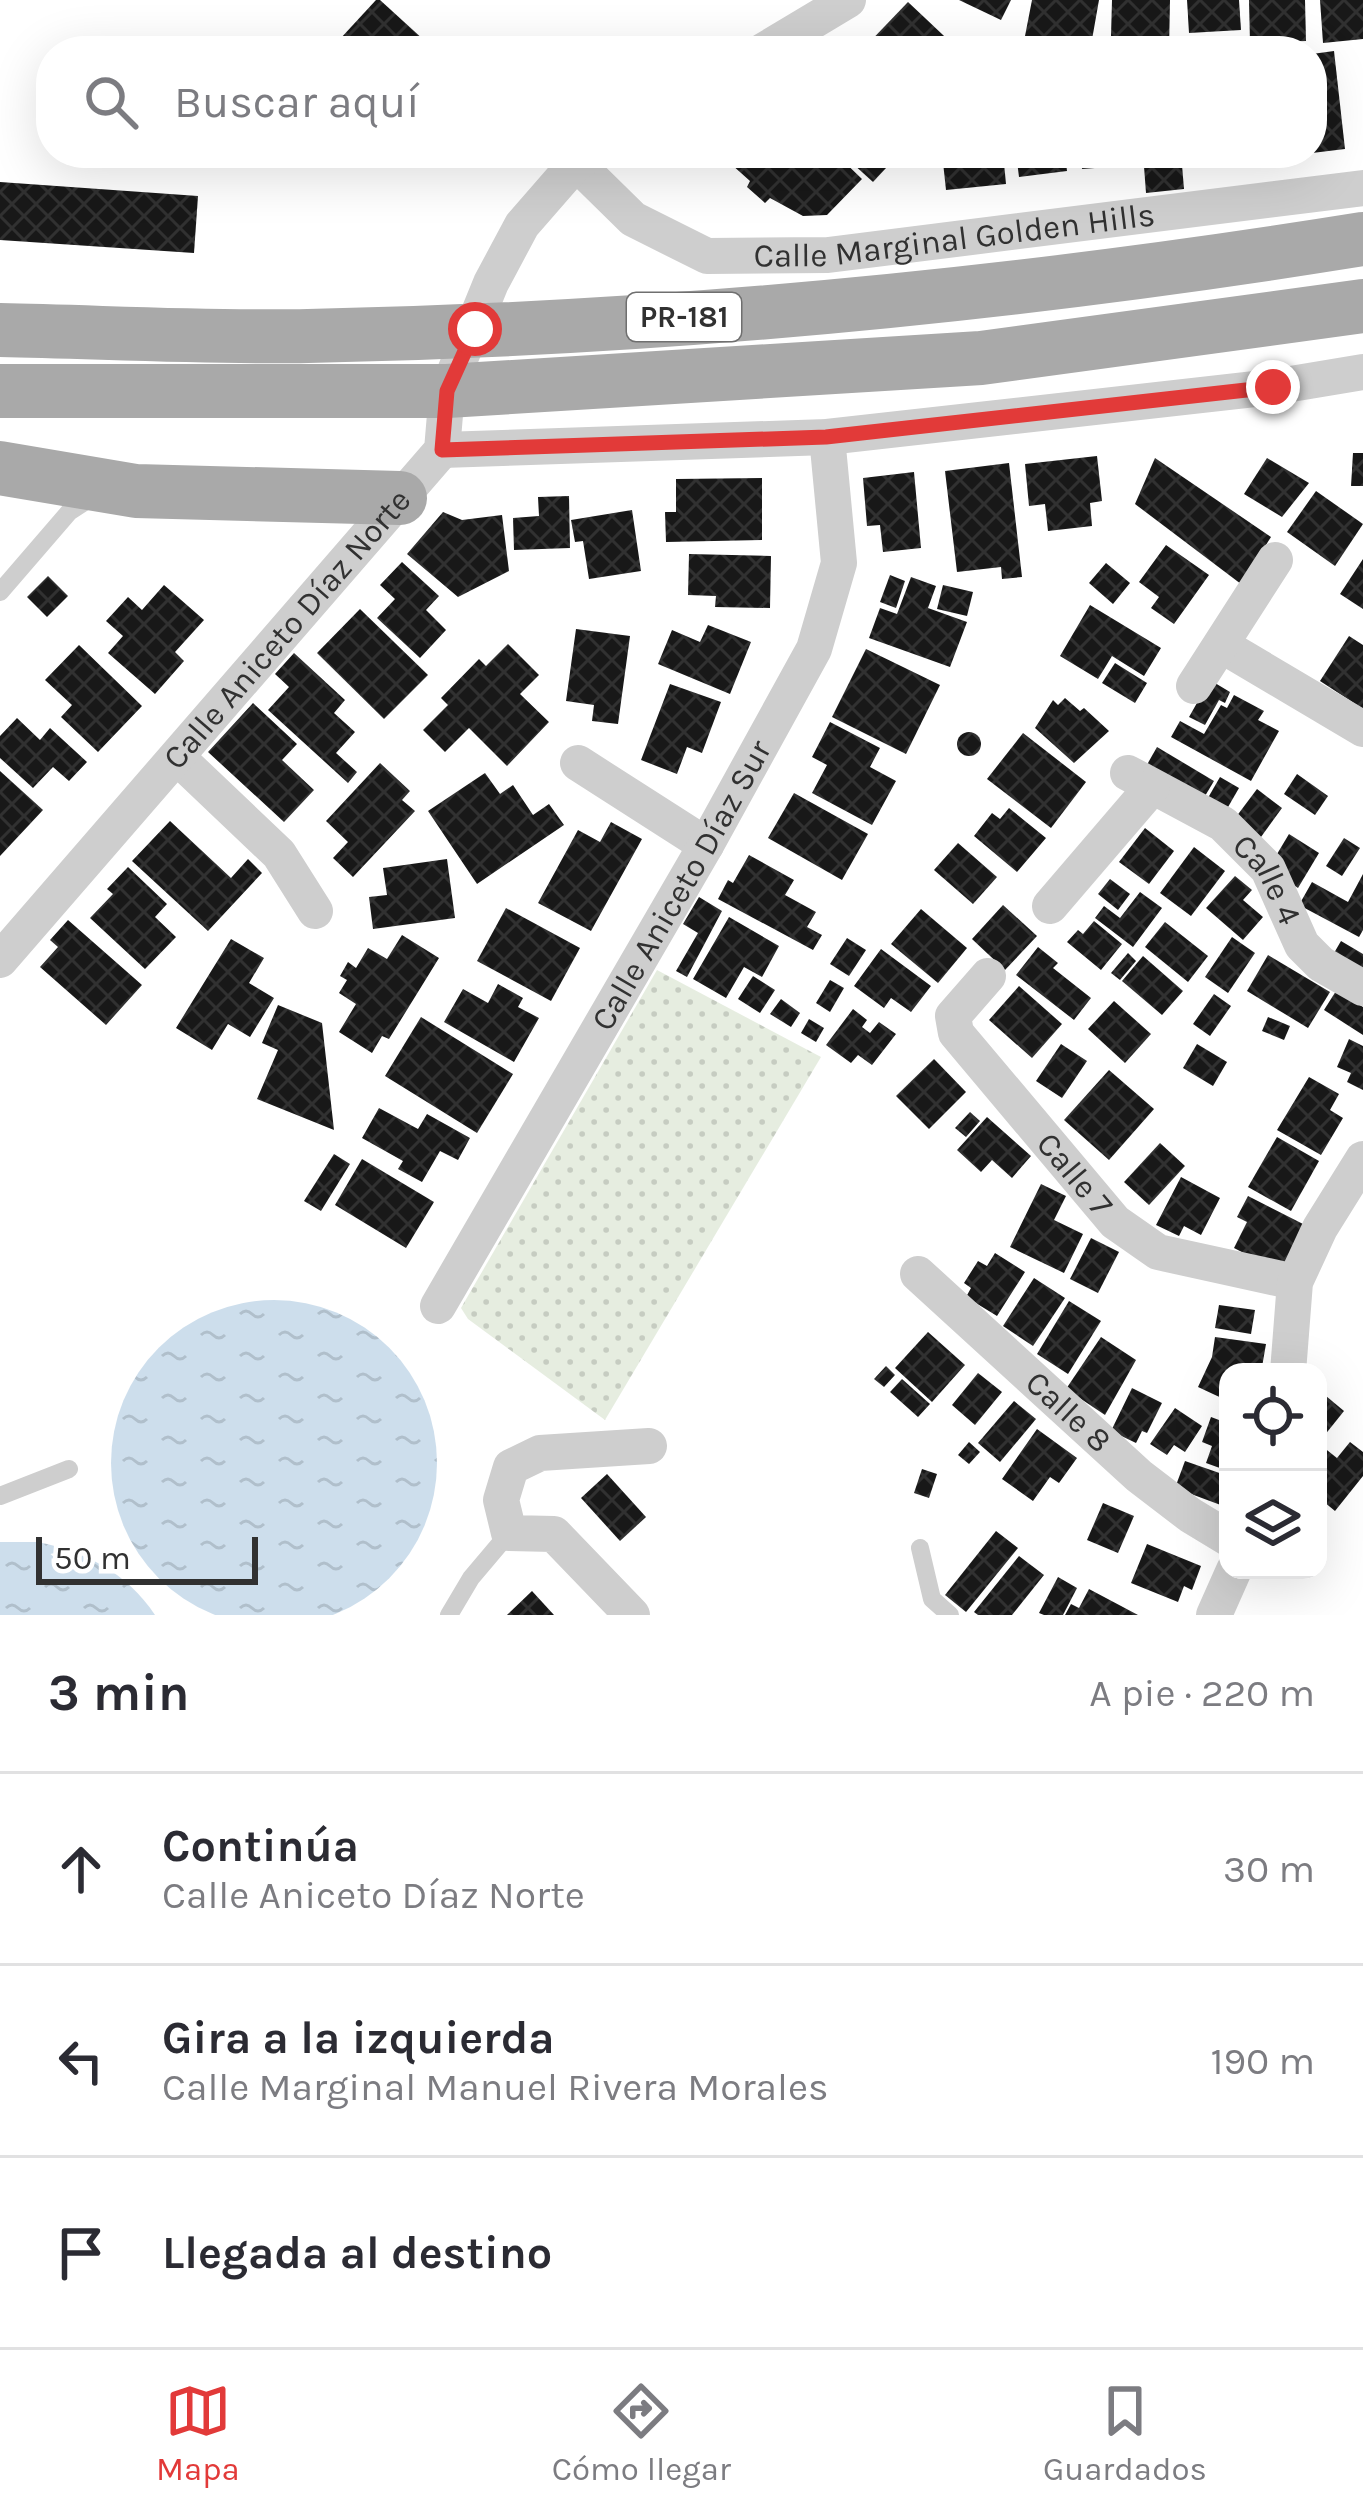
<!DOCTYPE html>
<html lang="es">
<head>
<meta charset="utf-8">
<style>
	:root { --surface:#fff; --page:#f7f7f7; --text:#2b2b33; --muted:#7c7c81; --line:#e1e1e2; --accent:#e23a39 }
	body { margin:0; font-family:Karla,sans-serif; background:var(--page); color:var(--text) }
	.controls { position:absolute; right:36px; bottom:36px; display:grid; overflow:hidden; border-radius:24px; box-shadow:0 12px 48px #0002 }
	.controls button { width:108px; height:108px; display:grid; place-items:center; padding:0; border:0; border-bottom:3px solid var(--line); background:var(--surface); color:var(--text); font:60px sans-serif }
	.scale { position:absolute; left:36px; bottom:30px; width:222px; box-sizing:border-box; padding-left:12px; border:6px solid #313131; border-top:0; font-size:33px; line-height:42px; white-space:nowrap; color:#313131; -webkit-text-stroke:9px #fff; paint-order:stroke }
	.stop { position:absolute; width:36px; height:36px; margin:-27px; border:9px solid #e23a39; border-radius:50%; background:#fff }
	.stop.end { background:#e23a39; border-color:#fff; box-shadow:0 3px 12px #0008 }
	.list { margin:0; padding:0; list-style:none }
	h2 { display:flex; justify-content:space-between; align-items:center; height:156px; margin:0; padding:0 48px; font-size:51px }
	h2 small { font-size:39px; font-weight:400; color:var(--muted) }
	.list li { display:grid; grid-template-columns:78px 1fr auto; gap:36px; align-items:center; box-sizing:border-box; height:192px; padding:0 48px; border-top:3px solid var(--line) }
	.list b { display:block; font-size:45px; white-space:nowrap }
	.list p { margin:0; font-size:39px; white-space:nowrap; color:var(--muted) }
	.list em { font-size:39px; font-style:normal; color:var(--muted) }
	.icon { flex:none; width:66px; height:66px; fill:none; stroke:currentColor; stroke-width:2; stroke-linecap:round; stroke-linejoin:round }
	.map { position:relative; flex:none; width:1363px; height:1615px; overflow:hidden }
	.search { position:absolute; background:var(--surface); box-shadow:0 12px 48px #0002; left:36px; right:36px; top:36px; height:132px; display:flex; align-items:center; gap:30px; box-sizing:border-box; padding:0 42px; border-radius:48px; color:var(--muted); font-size:45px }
	.sheet { height:732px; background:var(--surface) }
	nav { display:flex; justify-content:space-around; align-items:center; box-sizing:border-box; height:168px; border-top:3px solid var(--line); background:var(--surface); font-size:33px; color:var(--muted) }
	nav a { display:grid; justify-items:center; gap:6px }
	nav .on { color:var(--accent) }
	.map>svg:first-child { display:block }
	.green { fill:url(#green-dots) }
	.water { fill:url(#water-ripples) }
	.building { fill:url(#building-cross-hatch) }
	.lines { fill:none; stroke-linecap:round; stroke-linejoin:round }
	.service { stroke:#cecece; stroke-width:18 }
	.minor { stroke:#cecece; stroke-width:36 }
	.primary { stroke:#a9a9a9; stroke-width:54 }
	.route { stroke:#e23a39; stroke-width:15 }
	.labels { text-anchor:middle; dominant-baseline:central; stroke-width:12; stroke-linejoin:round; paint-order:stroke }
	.shield { fill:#fff; stroke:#6f6f6f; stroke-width:3 }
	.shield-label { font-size:30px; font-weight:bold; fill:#313131 }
	.street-label { font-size:33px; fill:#313131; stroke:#fff }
</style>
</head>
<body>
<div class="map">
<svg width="1363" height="1615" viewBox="0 0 1363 1615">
	<defs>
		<pattern id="green-dots" width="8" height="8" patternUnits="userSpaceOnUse" patternTransform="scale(3)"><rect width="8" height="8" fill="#e6ede0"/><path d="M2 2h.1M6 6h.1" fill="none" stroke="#c6ccc1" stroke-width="1.8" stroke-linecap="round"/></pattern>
		<pattern id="water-ripples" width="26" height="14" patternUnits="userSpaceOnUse" patternTransform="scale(3)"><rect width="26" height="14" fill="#cddeec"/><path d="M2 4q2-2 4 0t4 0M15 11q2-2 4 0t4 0" fill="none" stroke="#b0bfcb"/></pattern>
		<pattern id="building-cross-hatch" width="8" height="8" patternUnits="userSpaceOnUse" patternTransform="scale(3)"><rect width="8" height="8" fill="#181818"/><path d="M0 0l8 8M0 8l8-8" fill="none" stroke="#313131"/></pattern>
	</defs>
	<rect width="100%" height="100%" fill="#fff"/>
	<path class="green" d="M657 970 821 1057 605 1420 468 1319 461 1308Z"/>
	<g class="water">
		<circle cx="274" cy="1463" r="163"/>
		<path d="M38 1542C86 1552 127 1573 155 1615H0V1542Z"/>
	</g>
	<g class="building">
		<path d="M376 0H380L436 51H353L340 39Z"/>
		<path d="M959 0H1011L1001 20Z"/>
		<path d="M1032 0H1099L1090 51H1058L1060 42 1025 36Z"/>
		<path d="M1112 0H1170L1169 51H1097V36H1111Z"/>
		<path d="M1187 0H1239L1241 30 1189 33Z"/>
		<path d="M1249 0H1305L1306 41 1250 43Z"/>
		<path d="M1320 0H1363V39L1323 43Z"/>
		<path d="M908 2 960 51H861Z"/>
		<path d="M1334 51 1345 149 1312 153V54Z"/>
		<path d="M725 153H835L862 179 827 215 803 216 770 198 765 203 747 187 750 181 722 156Z"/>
		<path d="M841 153H900L873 182Z"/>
		<path d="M942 153H1003L1006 184 946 190Z"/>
		<path d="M1016 153H1065L1067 171 1019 177Z"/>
		<path d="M1081 153H1132L1133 165 1082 169Z"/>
		<path d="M1143 153H1181L1184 189 1146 193Z"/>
		<path d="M0 182 198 196 194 253 0 240Z"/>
		<path d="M1353 453H1363V486H1351Z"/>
		<path d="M1097 456 1102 501 1090 503 1092 526 1048 531 1045 504 1029 506 1025 464Z"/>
		<path d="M1155 458 1271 537 1241 584 1135 504Z"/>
		<path d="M1267 458 1309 483 1282 517 1244 494Z"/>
		<path d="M1009 463 1022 577 1002 579 1001 567 957 572 945 471Z"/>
		<path d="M914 472 921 548 883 552 880 525 867 526 863 478Z"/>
		<path d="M762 478V540L666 542 665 512H676V479Z"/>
		<path d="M1316 491 1363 524 1335 566 1287 532Z"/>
		<path d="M569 496 570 548 514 550 513 518 539 516 538 497Z"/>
		<path d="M632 510 641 571 589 579 583 541 575 542 571 520Z"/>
		<path d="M443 512 462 520 502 515 509 571 458 597 407 554Z"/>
		<path d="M1166 545 1209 575 1174 624 1151 608 1159 597 1139 582Z"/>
		<path d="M689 554 771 556 770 608 715 607 716 596 688 595Z"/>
		<path d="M1363 559V609L1340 594Z"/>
		<path d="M402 562 439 596 426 610 446 630 420 658 377 618 395 599 380 585Z"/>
		<path d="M1106 563 1130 583 1113 604 1089 583Z"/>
		<path d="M890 575 905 581 896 608 880 602Z"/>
		<path d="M48 576 68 596 47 617 27 597Z"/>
		<path d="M911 577 936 586 928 608 967 622 950 667 869 638 880 608 897 614Z"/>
		<path d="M164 585 204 620 175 652 184 661 155 694 108 653 123 636 106 621 128 597 142 610Z"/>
		<path d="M943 585 973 592 967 616 937 609Z"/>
		<path d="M1090 605 1161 648 1144 676 1112 656 1098 679 1060 656Z"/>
		<path d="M360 609 428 675 384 719 317 653Z"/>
		<path d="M708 625 751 642 730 694 658 664 672 630 700 642Z"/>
		<path d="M576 629 630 636 618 724 592 721 594 705 566 701Z"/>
		<path d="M1349 636 1363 645V709L1320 681Z"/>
		<path d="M508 644 539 675 520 694 549 722 507 766 469 728 445 752 423 730 448 705 441 698 479 659 486 666Z"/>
		<path d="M79 645 142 706 98 752 61 717 72 705 45 680Z"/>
		<path d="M866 649 940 685 906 754 832 717Z"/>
		<path d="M294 653 345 700 334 713 355 732 336 753 357 772 348 783 268 710 289 687 275 674Z"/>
		<path d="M1115 663 1147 683 1135 703 1102 683Z"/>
		<path d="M1210 680 1230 692 1225 703 1219 700 1205 725 1189 717Z"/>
		<path d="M670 684 721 702 702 753 687 747 677 774 641 760Z"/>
		<path d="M1234 695 1264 711 1258 720 1279 731 1251 781 1171 737 1180 721 1204 734 1221 705 1227 708Z"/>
		<path d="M1065 698 1080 711 1084 708 1109 731 1074 763 1035 728 1053 700 1058 705Z"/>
		<path d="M253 703 297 744 282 760 314 790 284 822 208 752Z"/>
		<path d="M17 718 40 740 50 728 87 762 69 781 53 767 33 788 0 758V736Z"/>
		<path d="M830 722 880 748 870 767 896 781 872 825 812 793 827 765 812 757Z"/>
		<circle cx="969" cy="744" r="12"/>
		<path d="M1023 733 1086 782 1051 828 987 779Z"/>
		<path d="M1157 747 1214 781 1202 801 1140 777Z"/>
		<path d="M380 763 410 791 402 800 415 811 353 877 333 858 348 842 326 821Z"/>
		<path d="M0 771 43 810 0 856Z"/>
		<path d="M485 773 500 794 513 785 533 815 549 804 564 825 477 884 428 811Z"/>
		<path d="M1297 774 1328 796 1315 815 1284 794Z"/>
		<path d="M1220 777 1239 788 1224 814 1205 803Z"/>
		<path d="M1257 789 1282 808 1253 848 1227 829Z"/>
		<path d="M794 793 868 834 842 880 768 838Z"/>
		<path d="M1009 808 1046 838 1017 872 974 836 992 813 1000 819Z"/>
		<path d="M170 821 231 878 248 859 262 873 208 931 132 861Z"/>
		<path d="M611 822 642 839 591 931 538 903 578 830 600 842Z"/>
		<path d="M1145 828 1174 851 1149 884 1119 862Z"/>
		<path d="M1289 834 1319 853 1298 888 1268 869Z"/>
		<path d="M1344 838 1360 848 1342 876 1326 866Z"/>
		<path d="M958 843 997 877 973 904 934 870Z"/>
		<path d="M1194 847 1225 871 1191 916 1160 893Z"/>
		<path d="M749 855 794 880 785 895 816 912 807 927 822 935 813 950 718 899 728 880 733 883Z"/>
		<path d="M447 859 455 918 373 929 369 897 387 895 383 868Z"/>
		<path d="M128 867 167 904 155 917 176 937 145 969 90 918 113 894 107 889Z"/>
		<path d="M1363 874V930L1359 937 1299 905 1312 882 1348 902Z"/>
		<path d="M1235 876 1252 890 1243 900 1263 917 1243 940 1206 908Z"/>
		<path d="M1110 879 1130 894 1118 910 1098 894Z"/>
		<path d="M1140 892 1162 908 1133 947 1095 918 1104 906 1120 918Z"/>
		<path d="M699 897 722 911 687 977 676 971 698 933 683 924Z"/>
		<path d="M1003 905 1037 936 1005 970 972 939Z"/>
		<path d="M506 908 580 948 551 1001 477 961Z"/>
		<path d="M921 909 967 948 938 983 891 944Z"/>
		<path d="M729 917 779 946 762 977 744 967 726 998 693 979Z"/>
		<path d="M68 920 142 985 106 1025 40 967 58 947 50 940Z"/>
		<path d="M1094 921 1122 944 1101 970 1067 942 1078 930 1083 934Z"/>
		<path d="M1165 922 1208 956 1188 982 1145 947Z"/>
		<path d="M402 935 439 958 389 1039 382 1036 372 1053 339 1032 356 1004 339 993 347 980 340 976 348 962 356 968 368 948 387 959Z"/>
		<path d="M1232 937 1255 953 1228 993 1205 977Z"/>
		<path d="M847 938 866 950 849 976 830 964Z"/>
		<path d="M231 939 264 958 249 983 274 998 250 1037 228 1024 212 1050 176 1028Z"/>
		<path d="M1341 941 1363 954V986L1327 965Z"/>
		<path d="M1038 947 1058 963 1053 968 1091 998 1074 1020 1016 975Z"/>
		<path d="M881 949 931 986 911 1012 891 998 884 1008 854 986Z"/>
		<path d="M1128 953 1136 961 1120 980 1111 973Z"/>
		<path d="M1268 955 1330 992 1308 1028 1247 991Z"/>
		<path d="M1143 956 1183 991 1162 1015 1122 981Z"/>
		<path d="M753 976 775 990 760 1013 738 999Z"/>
		<path d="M830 980 844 988 830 1012 816 1003Z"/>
		<path d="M498 984 523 998 518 1007 539 1018 514 1062 444 1022 463 989 488 1003Z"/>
		<path d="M1019 986 1062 1024 1032 1058 989 1020Z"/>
		<path d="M1336 991 1363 1007V1035L1324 1010Z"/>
		<path d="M1214 994 1231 1006 1210 1036 1193 1024Z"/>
		<path d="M781 999 800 1013 791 1027 770 1014Z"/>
		<path d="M1114 1001 1151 1034 1125 1063 1088 1029Z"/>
		<path d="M278 1005 322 1023 334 1130 257 1099 278 1050 262 1043Z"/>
		<path d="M853 1009 867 1020 862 1027 870 1033 879 1022 896 1034 872 1065 858 1055 851 1063 826 1045Z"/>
		<path d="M421 1017 513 1074 477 1133 385 1076Z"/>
		<path d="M1268 1017 1290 1026 1284 1040 1262 1031Z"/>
		<path d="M809 1019 824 1028 816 1042 801 1033Z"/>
		<path d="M1349 1039 1363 1046V1090L1347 1082 1351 1073 1337 1067Z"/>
		<path d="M1061 1044 1087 1061 1062 1098 1036 1081Z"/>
		<path d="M1197 1044 1227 1062 1213 1086 1183 1068Z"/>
		<path d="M934 1059 966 1092 929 1129 896 1096Z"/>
		<path d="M1109 1070 1154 1109 1109 1160 1064 1120Z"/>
		<path d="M1309 1077 1339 1094 1330 1110 1343 1118 1321 1155 1277 1130Z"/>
		<path d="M379 1108 418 1129 427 1114 470 1138 458 1160 440 1151 422 1182 398 1169 403 1161 362 1138Z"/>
		<path d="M970 1112 980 1121 966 1137 955 1128Z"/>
		<path d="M987 1117 1031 1156 1012 1178 992 1160 981 1172 957 1150Z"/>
		<path d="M1277 1137 1319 1161 1291 1211 1248 1187Z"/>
		<path d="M1160 1143 1185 1166 1149 1205 1124 1182Z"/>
		<path d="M334 1154 350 1164 321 1211 304 1201Z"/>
		<path d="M362 1159 434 1202 406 1248 335 1205Z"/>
		<path d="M1181 1177 1220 1198 1201 1235 1184 1226 1179 1236 1156 1225Z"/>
		<path d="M1041 1184 1066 1196 1054 1220 1083 1234 1064 1273 1010 1247Z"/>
		<path d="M1248 1196 1305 1225 1281 1272 1234 1248 1247 1222 1237 1217Z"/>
		<path d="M1091 1238 1119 1252 1098 1293 1070 1279Z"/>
		<path d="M995 1253 1025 1272 997 1316 966 1297 971 1288 964 1283 978 1261 987 1266Z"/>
		<path d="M1034 1278 1065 1298 1033 1346 1003 1326Z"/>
		<path d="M1069 1301 1101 1321 1068 1374 1037 1354Z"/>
		<path d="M1219 1305 1255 1310 1251 1334 1215 1328Z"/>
		<path d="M928 1332 965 1365 932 1402 895 1368Z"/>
		<path d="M1101 1337 1136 1360 1105 1415 1066 1389Z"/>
		<path d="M1215 1337 1266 1344 1262 1367 1257 1366 1255 1372H1228V1401L1198 1387 1212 1357Z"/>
		<path d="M886 1366 895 1375 884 1387 874 1379Z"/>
		<path d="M978 1373 1002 1392 975 1425 952 1405Z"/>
		<path d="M902 1379 930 1404 918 1417 890 1392Z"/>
		<path d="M1132 1388 1162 1403 1147 1433 1142 1431 1136 1443 1111 1431Z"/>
		<path d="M1326 1396 1344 1411 1324 1436 1318 1431V1406Z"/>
		<path d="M1014 1401 1036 1419 1000 1462 978 1443Z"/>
		<path d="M1175 1408 1202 1426 1185 1452 1174 1445 1167 1455 1150 1444Z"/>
		<path d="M1211 1417 1227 1423 1228 1471 1206 1463 1212 1446 1202 1442Z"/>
		<path d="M1037 1429 1077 1458 1059 1483 1050 1477 1033 1501 1002 1479Z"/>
		<path d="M969 1442 980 1452 969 1464 958 1455Z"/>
		<path d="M1350 1442 1363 1452V1476L1335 1511 1318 1497V1443L1337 1458Z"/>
		<path d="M1185 1461 1228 1476 1226 1507 1175 1488Z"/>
		<path d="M922 1469 937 1474 929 1498 914 1493Z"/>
		<path d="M607 1474 646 1517 620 1541 581 1498Z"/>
		<path d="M1103 1503 1134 1516 1118 1553 1087 1540Z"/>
		<path d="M996 1531 1018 1548 966 1612 945 1595Z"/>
		<path d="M1147 1544 1201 1566 1192 1590 1184 1586 1178 1602 1131 1583Z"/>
		<path d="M1019 1556 1044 1575 1012 1615H978L974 1612Z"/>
		<path d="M1058 1577 1077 1588 1063 1615H1044L1039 1613Z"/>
		<path d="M1089 1589 1138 1615H1065L1071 1604 1079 1608Z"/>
		<path d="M532 1591 554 1615H507Z"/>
	</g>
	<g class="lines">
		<g class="service">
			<path d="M0 592 69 512 92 497"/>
			<path d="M0 1496 69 1469"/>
			<path d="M920 1548 932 1599 950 1615"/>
			<path d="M449 1615 471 1578 509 1533"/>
		</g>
		<g class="minor">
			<path d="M763 51 848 0"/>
			<path id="s1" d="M576 163 633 219 707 256 828 255 1363 188"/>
			<path d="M442 450 827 437 1273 387 1363 372"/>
			<path d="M1223 646 1363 729"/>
			<path d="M1194 686 1275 560"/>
			<path d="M178 758 279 854 315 911"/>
			<path d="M578 763 706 845"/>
			<path id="s2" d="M1128 773 1223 824 1268 869 1302 945 1321 964 1363 988"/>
			<path d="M1050 906 1152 787"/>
			<path id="s3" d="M0 960 442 450 447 391 491 283 522 225 576 163 593 153"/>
			<path id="s4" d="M988 976 953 1016 956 1033 1115 1222 1158 1252 1295 1282"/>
			<path id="s5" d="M918 1274 1139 1476 1190 1515 1228 1538"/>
			<path id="s6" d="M438 1306 706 845 814 649 839 563 827 437"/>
			<path d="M1288 1372 1295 1282 1320 1228 1363 1159"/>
			<path d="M632 1615 554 1534 509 1533 501 1500 511 1467 540 1453 649 1446"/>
			<path d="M1214 1615 1234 1570"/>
		</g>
		<g class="primary">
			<path d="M0 330C102 332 206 338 308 336 660 329 1015 295 1363 239"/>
			<path d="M0 391H447L981 358 1363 306"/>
			<path d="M0 468 136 491 400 498"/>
		</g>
	</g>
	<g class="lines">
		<path class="route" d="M475 329 447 391 442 450 826 437 1273 387"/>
	</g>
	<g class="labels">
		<rect class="shield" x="627" y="293" width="114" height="48" rx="9"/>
		<g class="shield-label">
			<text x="684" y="317">PR-181</text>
		</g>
		<g class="street-label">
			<text stroke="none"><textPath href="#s1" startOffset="411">Calle Marginal Golden Hills</textPath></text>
			<text stroke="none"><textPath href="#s3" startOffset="438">Calle Aniceto Díaz Norte</textPath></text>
			<text stroke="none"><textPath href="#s2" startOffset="180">Calle 4</textPath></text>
			<text stroke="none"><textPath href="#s6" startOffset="486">Calle Aniceto Díaz Sur</textPath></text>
			<text stroke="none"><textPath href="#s4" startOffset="255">Calle 7</textPath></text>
			<text stroke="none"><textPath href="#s5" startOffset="204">Calle 8</textPath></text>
		</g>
	</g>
</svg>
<div class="controls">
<button><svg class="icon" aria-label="locate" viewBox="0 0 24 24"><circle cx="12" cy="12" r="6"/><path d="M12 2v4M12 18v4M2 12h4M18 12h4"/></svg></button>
<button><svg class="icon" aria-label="layers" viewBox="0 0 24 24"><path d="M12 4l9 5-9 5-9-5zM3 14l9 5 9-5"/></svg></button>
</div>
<div class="scale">50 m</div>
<div class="stop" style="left:475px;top:329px"></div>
<div class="stop end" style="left:1273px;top:387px"></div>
<div class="search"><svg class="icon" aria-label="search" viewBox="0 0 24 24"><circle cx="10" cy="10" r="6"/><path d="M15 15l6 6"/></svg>Buscar aquí</div>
</div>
<section class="sheet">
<h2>3 min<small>A pie · 220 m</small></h2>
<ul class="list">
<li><svg class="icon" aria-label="ahead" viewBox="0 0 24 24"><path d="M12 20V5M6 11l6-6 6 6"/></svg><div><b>Continúa</b><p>Calle Aniceto Díaz Norte</p></div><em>30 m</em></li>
<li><svg class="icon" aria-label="left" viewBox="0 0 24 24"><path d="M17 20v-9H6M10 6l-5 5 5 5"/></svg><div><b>Gira a la izquierda</b><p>Calle Marginal Manuel Rivera Morales</p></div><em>190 m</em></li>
<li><svg class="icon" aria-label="arrive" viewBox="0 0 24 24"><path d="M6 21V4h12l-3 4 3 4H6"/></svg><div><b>Llegada al destino</b></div></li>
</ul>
</section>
<nav>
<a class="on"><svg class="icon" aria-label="map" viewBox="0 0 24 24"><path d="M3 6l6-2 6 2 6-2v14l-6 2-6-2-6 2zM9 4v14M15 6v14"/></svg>Mapa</a>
<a><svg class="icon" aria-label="directions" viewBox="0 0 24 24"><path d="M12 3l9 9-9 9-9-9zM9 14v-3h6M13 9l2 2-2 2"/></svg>Cómo llegar</a>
<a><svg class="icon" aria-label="saved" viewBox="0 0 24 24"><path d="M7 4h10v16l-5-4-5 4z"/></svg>Guardados</a>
</nav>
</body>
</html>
